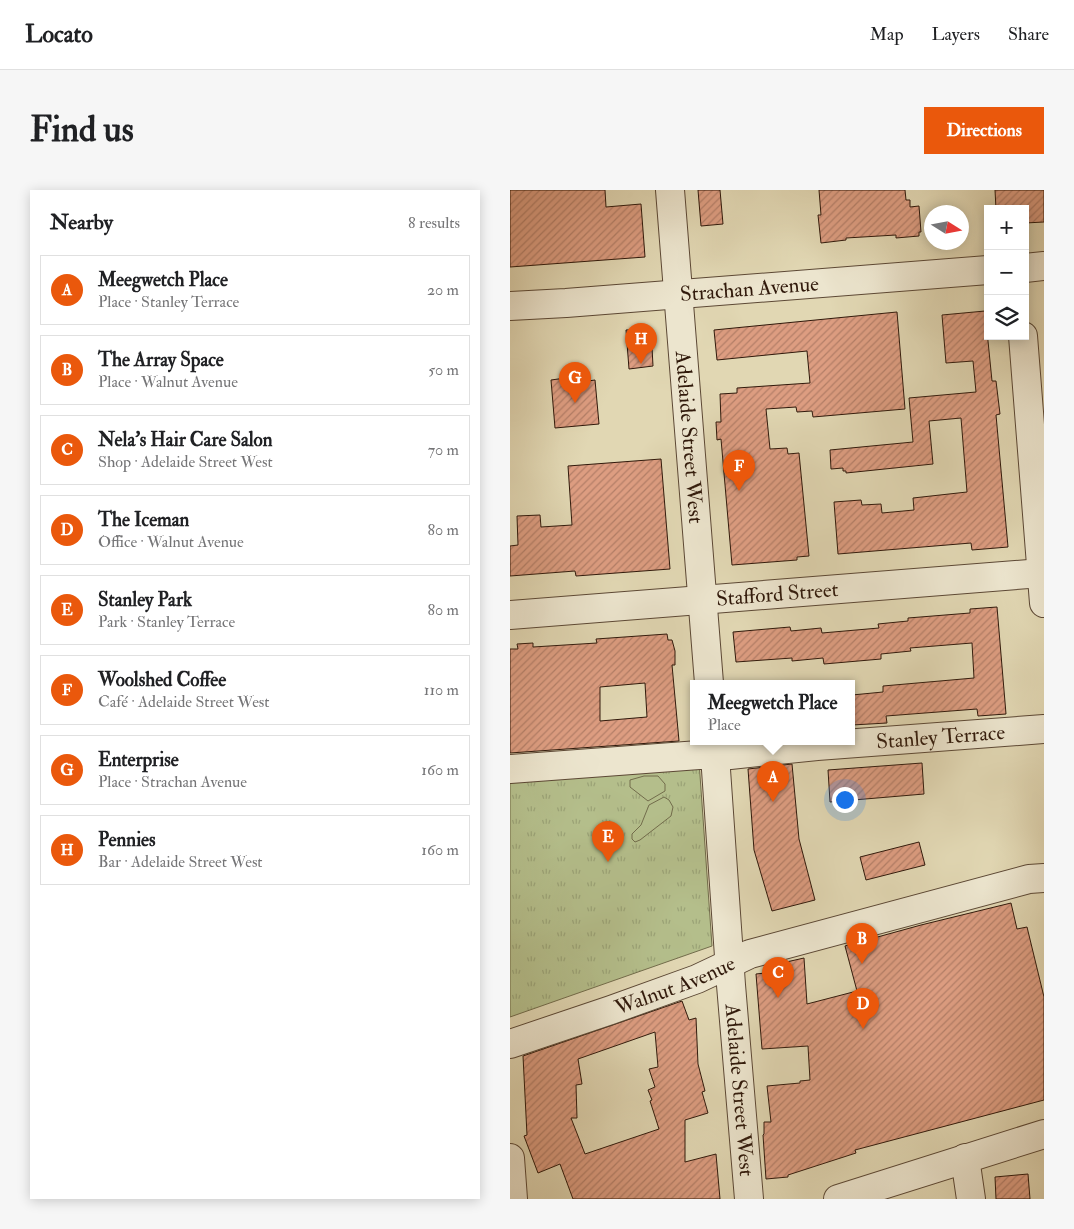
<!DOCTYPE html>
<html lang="en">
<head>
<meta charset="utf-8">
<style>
	:root { --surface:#fff; --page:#f6f6f6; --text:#202124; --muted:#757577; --line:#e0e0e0; --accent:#ea580c }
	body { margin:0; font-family:"IM FELL Double Pica",serif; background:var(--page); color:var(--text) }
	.controls { position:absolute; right:15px; top:15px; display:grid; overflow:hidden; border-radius:0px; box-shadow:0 2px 12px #0003 }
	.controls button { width:45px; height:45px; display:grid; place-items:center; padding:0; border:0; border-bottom:1px solid var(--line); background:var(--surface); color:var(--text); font:25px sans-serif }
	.compass { position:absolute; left:414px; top:15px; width:45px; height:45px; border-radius:50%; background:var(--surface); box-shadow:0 2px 12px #0003; rotate:101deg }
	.you { position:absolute; left:334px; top:609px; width:18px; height:18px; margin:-12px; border:4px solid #fff; border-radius:50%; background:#1a73e8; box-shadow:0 0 0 8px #1a73e833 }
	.badge { display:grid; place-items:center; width:32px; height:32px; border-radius:50%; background:var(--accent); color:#fff; font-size:16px; font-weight:700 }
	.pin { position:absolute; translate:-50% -41px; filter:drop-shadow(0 1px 2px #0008) }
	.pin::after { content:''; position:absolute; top:26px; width:18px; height:15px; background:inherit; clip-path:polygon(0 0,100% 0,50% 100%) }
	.popup { position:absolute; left:180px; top:490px; width:165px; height:65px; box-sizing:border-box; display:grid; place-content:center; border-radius:0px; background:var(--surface); filter:drop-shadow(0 1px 4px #0005); font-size:16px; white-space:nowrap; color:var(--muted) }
	.popup b { font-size:19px; color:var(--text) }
	.popup::after { content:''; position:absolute; left:50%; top:100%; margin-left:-10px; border:10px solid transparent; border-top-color:var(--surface) }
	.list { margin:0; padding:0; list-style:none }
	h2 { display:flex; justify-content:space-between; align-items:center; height:65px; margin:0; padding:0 20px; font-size:21px }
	h2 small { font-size:16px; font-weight:400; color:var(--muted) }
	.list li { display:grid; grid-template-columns:32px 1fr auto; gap:15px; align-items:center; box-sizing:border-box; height:70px; margin:0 10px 10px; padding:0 10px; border:1px solid var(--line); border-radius:0px }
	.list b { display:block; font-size:19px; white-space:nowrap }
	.list p { margin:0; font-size:16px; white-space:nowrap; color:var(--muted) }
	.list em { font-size:16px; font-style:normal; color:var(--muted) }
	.icon { flex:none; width:28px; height:28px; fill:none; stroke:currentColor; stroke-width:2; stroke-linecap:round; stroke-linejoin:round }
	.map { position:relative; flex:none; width:534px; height:1009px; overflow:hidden; border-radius:0px }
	header { display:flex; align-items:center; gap:30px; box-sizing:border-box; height:70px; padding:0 25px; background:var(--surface); border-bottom:1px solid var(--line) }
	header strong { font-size:24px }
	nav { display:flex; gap:28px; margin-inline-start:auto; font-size:18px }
	.intro { display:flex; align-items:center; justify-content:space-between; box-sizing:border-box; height:120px; padding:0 30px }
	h1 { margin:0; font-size:35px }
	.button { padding:12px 22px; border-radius:0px; background:var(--accent); color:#fff; font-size:18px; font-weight:700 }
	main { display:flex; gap:30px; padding:0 30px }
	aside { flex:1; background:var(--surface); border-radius:0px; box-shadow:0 2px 12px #0003 }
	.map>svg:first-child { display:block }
	.grass { fill:url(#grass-tufts); stroke:#726c4b }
	.garden { fill:#b4be8b; stroke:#726c4b }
	.building { fill:url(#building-hatch); stroke:#30190b; fill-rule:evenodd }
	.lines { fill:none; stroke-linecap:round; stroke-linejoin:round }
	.minor-casing { stroke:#5c4835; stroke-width:30 }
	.minor { stroke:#ece5ce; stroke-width:28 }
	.labels { text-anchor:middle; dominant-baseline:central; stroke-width:4; stroke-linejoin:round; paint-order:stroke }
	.street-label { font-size:21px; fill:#30190b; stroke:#ece5ce }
</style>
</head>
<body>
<header>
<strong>Locato</strong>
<nav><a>Map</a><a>Layers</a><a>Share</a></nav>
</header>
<div class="intro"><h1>Find us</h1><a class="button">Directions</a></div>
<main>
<aside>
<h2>Nearby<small>8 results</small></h2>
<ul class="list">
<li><span class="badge">A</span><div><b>Meegwetch Place</b><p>Place · Stanley Terrace</p></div><em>20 m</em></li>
<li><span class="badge">B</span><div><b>The Array Space</b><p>Place · Walnut Avenue</p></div><em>50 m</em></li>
<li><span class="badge">C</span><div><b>Nela's Hair Care Salon</b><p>Shop · Adelaide Street West</p></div><em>70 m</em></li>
<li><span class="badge">D</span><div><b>The Iceman</b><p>Office · Walnut Avenue</p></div><em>80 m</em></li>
<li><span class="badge">E</span><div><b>Stanley Park</b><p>Park · Stanley Terrace</p></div><em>80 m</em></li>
<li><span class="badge">F</span><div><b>Woolshed Coffee</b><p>Café · Adelaide Street West</p></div><em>110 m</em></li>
<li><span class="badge">G</span><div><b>Enterprise</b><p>Place · Strachan Avenue</p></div><em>160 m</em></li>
<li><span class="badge">H</span><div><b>Pennies</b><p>Bar · Adelaide Street West</p></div><em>160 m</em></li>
</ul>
</aside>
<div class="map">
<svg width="534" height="1009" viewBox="0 0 534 1009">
	<defs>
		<pattern id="grass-tufts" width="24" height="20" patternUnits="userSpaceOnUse" patternTransform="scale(1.25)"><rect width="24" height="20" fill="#b4be8b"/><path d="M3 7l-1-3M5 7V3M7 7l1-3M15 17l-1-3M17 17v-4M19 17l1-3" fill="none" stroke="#9ba377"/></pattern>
		<pattern id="building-hatch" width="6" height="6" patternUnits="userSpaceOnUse" patternTransform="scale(1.25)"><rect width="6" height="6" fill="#dd9d81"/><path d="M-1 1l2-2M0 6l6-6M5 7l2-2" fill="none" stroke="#b47f68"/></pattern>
	</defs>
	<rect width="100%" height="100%" fill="#e1d7b3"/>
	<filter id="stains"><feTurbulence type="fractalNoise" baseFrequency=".004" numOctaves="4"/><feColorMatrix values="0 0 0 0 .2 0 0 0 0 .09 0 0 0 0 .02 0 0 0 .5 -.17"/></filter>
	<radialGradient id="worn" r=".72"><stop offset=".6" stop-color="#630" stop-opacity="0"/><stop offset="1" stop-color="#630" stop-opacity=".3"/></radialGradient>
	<path class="grass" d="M189 571 202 756 0 827V587Z"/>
	<g class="garden">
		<path d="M134 586H148L155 594V601L138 611 120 597V590Z"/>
		<path d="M154 607 159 610 163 617 161 626 130 650 125 652 122 649V644L131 635 139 615Z"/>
	</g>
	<g class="building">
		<path d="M0 0H95L96 17 131 14 135 67 0 77Z"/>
		<path d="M188 0H210L213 34 191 36Z"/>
		<path d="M309 0H395L396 10H400V17L409 16 411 42H409V46L386 48V45L336 48V50L311 53 308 25H311Z"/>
		<path d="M485 0H534V32L515 33V19H486Z"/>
		<path d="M475 121 482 191H486L490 224 486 225 498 357 462 360 461 353 328 364 324 312 351 310 352 315 371 314 372 323 404 320 403 308 457 302 451 228 419 231 423 274 336 283V281H333V278L321 279 320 260 403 252 399 208 466 202 463 171 436 173 432 125Z"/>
		<path d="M387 122 395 219 303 227 302 221 287 222 286 217 256 219 260 259 277 258 278 264 289 263 299 366 287 367V370L222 375 211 249 207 250 206 232H211L210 204 227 203V198L300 193 297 161 207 170 204 140Z"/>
		<path d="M141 139 143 176 119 179 116 140Z"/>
		<path d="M70 186 71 192 85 190 89 234 45 238 41 190Z"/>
		<path d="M151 269 160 379 66 386 65 381 0 386V356L8 355 7 326 30 325 31 337 62 335 58 276Z"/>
		<path d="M487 417 496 524 468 526 467 519 376 526 377 533 342 535V505L373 502V496L464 488 462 453 400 458 401 461 371 464V469L314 474 313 468 282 471V468L226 472 223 442 280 437 281 441 311 438 312 443 369 438 368 434 398 431V428L460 423V419Z"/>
		<path d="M157 444 158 450H162L165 461V475H162L169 551 0 563V459H8L7 454 23 453V457L87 453 86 449ZM135 493 137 527 90 531V497Z"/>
		<path d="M412 573 414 604 320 612 318 580Z"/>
		<path d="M282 574 289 649 305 710 262 721 244 660 238 579Z"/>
		<path d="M409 652 415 675 356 690 350 667Z"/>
		<path d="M501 713 507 739 517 737 534 807V910L345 960 346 963 278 985V987L256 989 253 945 254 944V932H261L257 896 290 893V891L300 890 298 856 252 859 246 784 273 781 272 773 294 768 297 814 347 801 335 756 411 735Z"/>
		<path d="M172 811 179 830 186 828 188 874 195 901 192 902 198 923 175 930V972L206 964 210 1009H63L50 974 28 983 14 946 17 945 13 866ZM145 842 148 877 139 879 145 897 138 900 142 910 140 911 149 939 75 964 61 928H67L66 895 72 894 68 869Z"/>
		<path d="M518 984 520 1009H486L485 987Z"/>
	</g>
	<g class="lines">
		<g class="minor-casing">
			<g id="minor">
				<path id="s1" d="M160 0 199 493"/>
				<path d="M515 78 534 76"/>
				<path id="s2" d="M0 116 56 113 478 80"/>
				<path d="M513 146 534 413"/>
				<path id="s3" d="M0 425 532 383"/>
				<path id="s4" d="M204 551 221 795 239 1009"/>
				<path id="s5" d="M0 579 189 565H220L307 556 534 539"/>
				<path id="s6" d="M0 854 101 820 187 789 240 764 519 689 534 688"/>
				<path d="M0 968 3 1009"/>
				<path d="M455 968 461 1009"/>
				<path d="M328 1009 534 944"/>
			</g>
		</g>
		<use href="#minor" class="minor"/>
	</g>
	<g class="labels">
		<g class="street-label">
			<text stroke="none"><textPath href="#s2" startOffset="240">Strachan Avenue</textPath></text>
			<text stroke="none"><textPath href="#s1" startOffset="248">Adelaide Street West</textPath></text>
			<text stroke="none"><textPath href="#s3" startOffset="268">Stafford Street</textPath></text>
			<text stroke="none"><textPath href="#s5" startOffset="432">Stanley Terrace</textPath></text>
			<text stroke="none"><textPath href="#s6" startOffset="175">Walnut Avenue</textPath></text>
			<text stroke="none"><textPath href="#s4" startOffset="350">Adelaide Street West</textPath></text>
		</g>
	</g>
	<rect width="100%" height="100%" filter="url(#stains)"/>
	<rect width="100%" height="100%" fill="url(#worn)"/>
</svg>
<div class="controls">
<button>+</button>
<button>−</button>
<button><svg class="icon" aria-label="layers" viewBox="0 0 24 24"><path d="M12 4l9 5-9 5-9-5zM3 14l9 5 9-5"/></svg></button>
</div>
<svg class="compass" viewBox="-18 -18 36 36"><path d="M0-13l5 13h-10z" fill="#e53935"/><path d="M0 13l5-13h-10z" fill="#757577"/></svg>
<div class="you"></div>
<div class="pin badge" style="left:263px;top:612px">A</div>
<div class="popup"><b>Meegwetch Place</b>Place</div>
<div class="pin badge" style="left:352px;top:774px">B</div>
<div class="pin badge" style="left:268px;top:808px">C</div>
<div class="pin badge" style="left:353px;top:839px">D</div>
<div class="pin badge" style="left:98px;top:672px">E</div>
<div class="pin badge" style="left:229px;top:301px">F</div>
<div class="pin badge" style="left:65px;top:213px">G</div>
<div class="pin badge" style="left:131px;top:174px">H</div>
</div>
</main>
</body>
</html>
